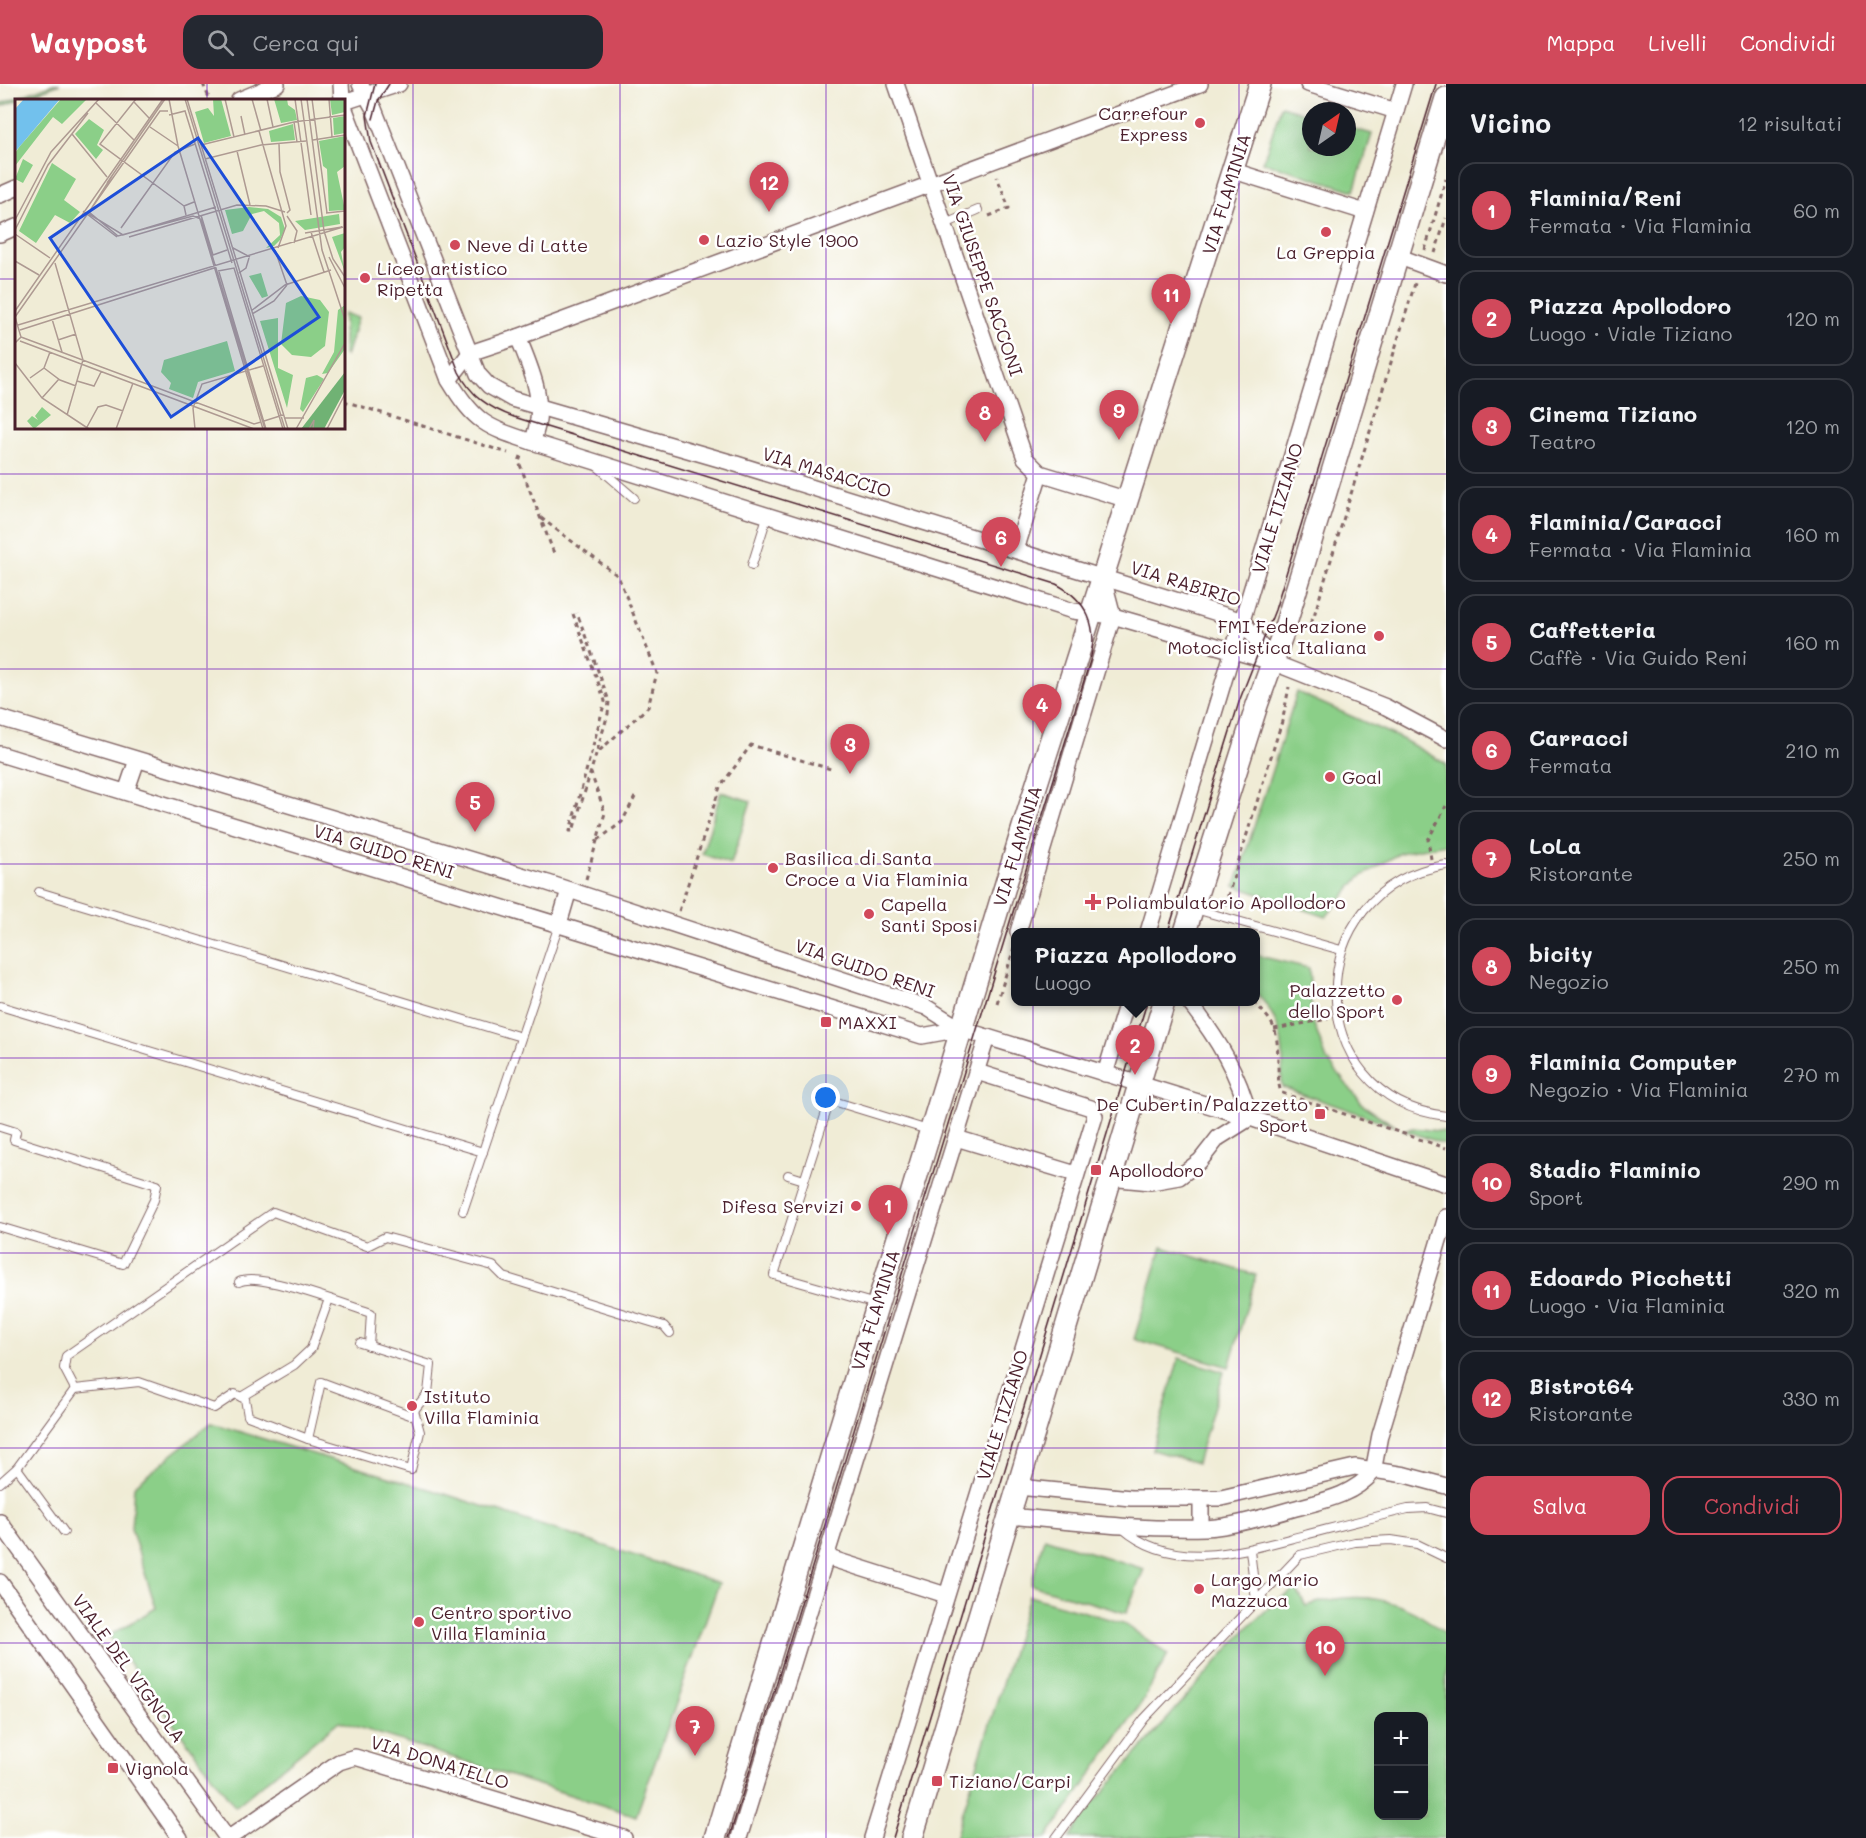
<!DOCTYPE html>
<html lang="it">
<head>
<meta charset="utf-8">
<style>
	:root { --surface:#171b24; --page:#242831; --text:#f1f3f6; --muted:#9ea1a6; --line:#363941; --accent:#d1495b }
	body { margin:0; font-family:Mali,sans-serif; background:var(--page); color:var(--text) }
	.controls { position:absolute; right:18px; bottom:18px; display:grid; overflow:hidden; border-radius:12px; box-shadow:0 6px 24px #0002 }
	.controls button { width:54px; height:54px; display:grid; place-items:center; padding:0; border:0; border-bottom:2px solid var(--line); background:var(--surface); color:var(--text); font:30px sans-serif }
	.compass { position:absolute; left:1302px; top:18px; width:54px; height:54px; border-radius:50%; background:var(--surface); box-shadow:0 6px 24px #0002; rotate:34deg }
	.you { position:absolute; left:826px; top:1014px; width:21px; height:21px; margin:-15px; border:4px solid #fff; border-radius:50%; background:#1a73e8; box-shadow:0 0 0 9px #1a73e833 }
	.badge { display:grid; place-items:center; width:39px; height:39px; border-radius:50%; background:var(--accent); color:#fff; font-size:20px; font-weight:700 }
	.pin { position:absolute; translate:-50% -50px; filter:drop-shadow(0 2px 3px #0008) }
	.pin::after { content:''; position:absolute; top:32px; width:21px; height:18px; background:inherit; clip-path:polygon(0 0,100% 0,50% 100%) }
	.popup { position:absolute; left:1011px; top:844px; width:249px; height:78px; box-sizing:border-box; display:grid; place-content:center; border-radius:12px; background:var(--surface); filter:drop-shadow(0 2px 4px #0005); font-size:20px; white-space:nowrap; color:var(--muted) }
	.popup b { font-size:22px; color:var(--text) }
	.popup::after { content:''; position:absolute; left:50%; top:100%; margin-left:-12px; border:12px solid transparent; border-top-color:var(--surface) }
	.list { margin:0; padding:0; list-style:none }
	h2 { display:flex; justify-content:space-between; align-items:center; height:78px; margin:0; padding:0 24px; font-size:26px }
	h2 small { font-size:20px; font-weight:400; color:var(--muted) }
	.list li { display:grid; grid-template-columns:39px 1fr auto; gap:18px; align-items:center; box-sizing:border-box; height:96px; margin:0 12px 12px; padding:0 12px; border:2px solid var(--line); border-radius:18px }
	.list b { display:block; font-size:22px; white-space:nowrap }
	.list p { margin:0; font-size:20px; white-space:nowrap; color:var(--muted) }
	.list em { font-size:20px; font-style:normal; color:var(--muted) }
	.actions { display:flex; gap:12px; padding:18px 24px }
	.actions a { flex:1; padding:14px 0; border:2px solid var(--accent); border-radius:18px; text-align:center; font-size:21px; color:var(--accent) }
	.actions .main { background:var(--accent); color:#fff }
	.icon { flex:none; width:33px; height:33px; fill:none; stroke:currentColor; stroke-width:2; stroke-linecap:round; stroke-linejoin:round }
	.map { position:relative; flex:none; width:1446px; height:1754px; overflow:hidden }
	header { display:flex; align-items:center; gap:36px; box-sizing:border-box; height:84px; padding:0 30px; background:var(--accent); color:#fff }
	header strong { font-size:28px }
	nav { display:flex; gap:33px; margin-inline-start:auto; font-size:21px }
	.search { width:420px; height:54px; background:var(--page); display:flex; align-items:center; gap:15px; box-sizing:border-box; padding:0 21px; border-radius:18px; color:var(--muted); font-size:22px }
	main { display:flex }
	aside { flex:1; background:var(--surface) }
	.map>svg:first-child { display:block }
	.green { fill:#8bcf88; stroke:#6a775a; stroke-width:1.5; fill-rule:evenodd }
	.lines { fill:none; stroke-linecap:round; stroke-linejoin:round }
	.lane-casing { stroke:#846767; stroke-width:10 }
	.street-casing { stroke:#846767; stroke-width:18 }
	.secondary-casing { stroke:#846767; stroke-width:24 }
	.path { stroke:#846767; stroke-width:3; stroke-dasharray:4.5 4.5; stroke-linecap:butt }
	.lane { stroke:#fff; stroke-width:8 }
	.street { stroke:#fff; stroke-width:15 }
	.secondary { stroke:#fff; stroke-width:21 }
	.tram { stroke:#4a1f2b; stroke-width:1.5 }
	.grid { fill:none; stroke:#7b2cbf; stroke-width:1.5; stroke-opacity:0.55 }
	.poi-dot { fill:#d1495b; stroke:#fff; stroke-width:2 }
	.labels { text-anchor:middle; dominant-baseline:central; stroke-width:5; stroke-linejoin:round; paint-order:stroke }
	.poi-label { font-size:18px; fill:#4a1f2b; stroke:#fff; text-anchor:start }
	.street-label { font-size:18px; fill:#4a1f2b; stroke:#fff }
	.inset-road { fill:none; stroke:#ae9a92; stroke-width:1.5 }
	.view { fill:#1d4ed8; fill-opacity:0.15; stroke:#1d4ed8; stroke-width:3 }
	.inset-edge { fill:none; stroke:#4a1f2b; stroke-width:3 }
</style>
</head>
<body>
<header>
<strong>Waypost</strong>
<div class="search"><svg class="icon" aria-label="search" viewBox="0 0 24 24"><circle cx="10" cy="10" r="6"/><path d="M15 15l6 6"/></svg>Cerca qui</div>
<nav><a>Mappa</a><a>Livelli</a><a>Condividi</a></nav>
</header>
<main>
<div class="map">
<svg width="1446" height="1754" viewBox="0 0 1446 1754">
	<rect width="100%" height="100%" fill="#fff"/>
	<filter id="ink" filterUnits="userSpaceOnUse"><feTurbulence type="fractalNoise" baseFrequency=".0167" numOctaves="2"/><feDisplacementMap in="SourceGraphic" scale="12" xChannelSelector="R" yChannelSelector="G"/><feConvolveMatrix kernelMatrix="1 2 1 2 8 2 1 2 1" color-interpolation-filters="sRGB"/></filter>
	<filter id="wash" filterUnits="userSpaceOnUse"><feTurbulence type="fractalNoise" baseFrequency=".008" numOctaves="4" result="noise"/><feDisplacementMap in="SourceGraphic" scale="24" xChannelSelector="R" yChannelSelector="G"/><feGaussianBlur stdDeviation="1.35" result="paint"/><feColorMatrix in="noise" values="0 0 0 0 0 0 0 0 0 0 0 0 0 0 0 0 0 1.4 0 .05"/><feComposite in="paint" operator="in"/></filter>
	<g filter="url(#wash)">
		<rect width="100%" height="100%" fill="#f0ecd6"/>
		<g class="green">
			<path d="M53 0H60L0 23V20Z"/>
			<path d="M1281 22 1311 31V63H1347V43L1372 50 1354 107 1263 78Z"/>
			<path d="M344 229 358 234 346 272 344 271Z"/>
			<path d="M1297 608 1402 655 1446 680V760L1400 769 1359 794 1326 833 1235 802Z"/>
			<path d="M721 708 751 717 731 780 702 770Z"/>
			<path d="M1255 871 1309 884 1312 935 1327 976 1364 1022 1395 1042 1282 1003C1281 996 1282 988 1283 980 1284 953 1275 927 1255 908Z"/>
			<path d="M1413 1044 1446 1048V1061L1404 1046Z"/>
			<path d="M1162 1163 1256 1191 1229 1283 1134 1255Z"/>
			<path d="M1179 1274 1224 1288 1197 1379 1152 1366Z"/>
			<path d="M211 1339 445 1410 719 1499 636 1732 339 1637 235 1723 109 1552 156 1524 131 1445 134 1402Z"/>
			<path d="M1044 1454 1144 1485 1126 1529 1031 1501Z"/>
			<path d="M1296 1505 1306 1522C1359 1505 1404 1513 1446 1551V1754H1069L1090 1723 1246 1545 1276 1517ZM1424 1632V1732H1378V1632Z"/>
			<path d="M1029 1512 1123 1539 1168 1570 1142 1618 1047 1754H955Z"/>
		</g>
	</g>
	<g filter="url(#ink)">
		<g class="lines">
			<g class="lane-casing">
				<g id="lane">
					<path d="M945 140 978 126"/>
					<path d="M597 382 634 414"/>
					<path d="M752 481 767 433"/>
					<path d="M1446 781C1299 804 1299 1014 1446 1032"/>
					<path d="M39 808 521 953"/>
					<path d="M1195 825 1341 866"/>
					<path d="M0 922 483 1068"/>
					<path d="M0 1043 16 1048 14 1056 157 1101 154 1116 123 1180 0 1143"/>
					<path d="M788 1091 804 1096"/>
					<path d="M463 1127 559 841"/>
					<path d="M239 1198C258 1187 346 1221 371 1229L369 1262"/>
					<path d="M876 1220 774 1191 830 1016 928 1046"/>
					<path d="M75 1305 139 1298 214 1324 235 1310 245 1315 248 1332 308 1355 321 1298 410 1331 428 1309 431 1281 360 1259"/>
					<path d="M241 1313 294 1281 311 1265 329 1215"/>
					<path d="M308 1355 411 1386 420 1348 414 1326"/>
					<path d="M17 1384 64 1448"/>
					<path d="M0 1399 17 1384 75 1305 64 1284 66 1272 273 1128 367 1162 385 1153 493 1182 504 1193 664 1242 670 1249"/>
					<path d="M1122 1444C1174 1490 1246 1466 1305 1451 1340 1442 1374 1433 1408 1425L1427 1424 1446 1429"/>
					<path d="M1250 1466 1256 1517"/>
					<path d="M1056 1754 1144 1635 1300 1471 1355 1458 1391 1456 1417 1460 1446 1474"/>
				</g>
			</g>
			<g class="street-casing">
				<g id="street">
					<path d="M341 0 342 16"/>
					<path d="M360 0 374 25 478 290 489 302 512 315 733 379 1243 537 1272 578"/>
					<path d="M896 0 1025 374 1040 389"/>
					<path d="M1308 0 1396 27"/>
					<path d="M239 16 277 0"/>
					<path d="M344 18 399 0"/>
					<path d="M344 23 449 296"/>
					<path d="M1234 87 1365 128"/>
					<path d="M0 111 16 104"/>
					<path d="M0 150 16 143"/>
					<path d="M1397 172 1446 190"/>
					<path d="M518 253 1200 0"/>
					<path d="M518 253C532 287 548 321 532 358 486 343 475 339 449 296L470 269Z"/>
					<path d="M532 358 1073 527 1113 532 1272 578 1386 623 1446 655"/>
					<path d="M1016 466 1040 389 1128 416"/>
					<path d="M0 634 548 799 926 923 961 945 1250 1034 1446 1100"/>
					<path d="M0 670 922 952 961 945"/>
					<path d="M126 708 137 676"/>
					<path d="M559 840 569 806"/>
					<path d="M1018 848 1113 532 1103 494"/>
					<path d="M1148 848 1404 0"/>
					<path d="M1189 918C1218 955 1238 988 1250 1034"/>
					<path d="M1105 990 1127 918"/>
					<path d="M956 1054 1076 1090"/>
					<path d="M1109 1094 1151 1098 1179 1093 1200 1077 1218 1054 1250 1034"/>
					<path d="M1373 1388 1380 1351 1446 1133"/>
					<path d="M1018 1403 1131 1414H1221L1355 1383 1405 1391 1446 1402"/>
					<path d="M1009 1432C1074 1438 1140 1446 1206 1444 1238 1442 1269 1431 1300 1423 1327 1416 1354 1410 1373 1388"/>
					<path d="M0 1438 227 1754"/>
					<path d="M1201 1443V1415"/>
					<path d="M826 1473 946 1511"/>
					<path d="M0 1498 180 1754"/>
					<path d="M229 1754 339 1678 355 1673 624 1754"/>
					<path d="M739 1754 987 953"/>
					<path d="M872 1754 1095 1032 1091 1024 977 988"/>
				</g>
			</g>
			<g class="secondary-casing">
				<g id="secondary">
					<path d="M1185 848 1257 621 1284 546 1446 14"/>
					<path d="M715 1754 1024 740 1260 0"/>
					<path d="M912 1754 1164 918"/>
				</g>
			</g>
			<g class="path">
				<path d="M203 0 210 16"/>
				<path d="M957 109 955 112 958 122"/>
				<path d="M989 132 1009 124 997 93"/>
				<path d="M1425 166 1446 95"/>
				<path d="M1435 169 1446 134"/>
				<path d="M344 317 508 369"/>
				<path d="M521 372 519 378 555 472"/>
				<path d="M541 434 618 492 657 589 648 623 598 668"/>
				<path d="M573 530 605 617 570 747H573L608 630 609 617 577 529"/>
				<path d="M1305 546 1313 535 1416 196"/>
				<path d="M598 756 622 738 635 713"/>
				<path d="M1431 775 1428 756 1446 722"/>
				<path d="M586 795 605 729 591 689"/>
				<path d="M1225 821 1283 634 1289 603"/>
				<path d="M679 827 720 703 751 661 834 686"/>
				<path d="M1254 918C1261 926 1270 934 1274 944 1281 961 1275 1002 1282 1009L1446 1064"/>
				<path d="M997 919 1014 864"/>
				<path d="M1274 945 1328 935"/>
			</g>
			<use href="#lane" class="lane"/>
			<use href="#street" class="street"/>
			<use href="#secondary" class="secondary"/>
			<g class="tram">
				<path d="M375 0 367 32 371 58 459 288C471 312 489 324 514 333L1056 500C1087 516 1099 543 1090 577L729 1754"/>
				<path d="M373 35 378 17 389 0"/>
				<path d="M1168 848 1240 615 1275 526 1436 0"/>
				<path d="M893 1754 1147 918"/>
			</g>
		</g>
	</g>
	<path class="grid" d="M207 0V16M413 0V1754M620 0V1754M826 0V1754M1033 0V1754M1239 0V1754M0 195H16M344 195H1446M207 344V1754M0 390H1446M0 585H1446M0 780H1446M0 974H1446M0 1169H1446M0 1364H1446M0 1559H1446"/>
	<g class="poi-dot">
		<circle cx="1200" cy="39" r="6"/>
		<circle cx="1326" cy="148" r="6"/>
		<circle cx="704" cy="156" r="6"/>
		<circle cx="455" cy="161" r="6"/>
		<circle cx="365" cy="194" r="6"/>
		<circle cx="1379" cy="552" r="6"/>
		<circle cx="1330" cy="693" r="6"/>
		<circle cx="773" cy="784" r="6"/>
		<path d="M1090 809h6v6h6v6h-6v6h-6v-6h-6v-6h6z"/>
		<circle cx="869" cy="830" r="6"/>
		<circle cx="1397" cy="916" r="6"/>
		<rect x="820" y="932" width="12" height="12" rx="3"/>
		<rect x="1314" y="1024" width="12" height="12" rx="3"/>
		<rect x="1090" y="1080" width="12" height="12" rx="3"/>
		<circle cx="856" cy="1122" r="6"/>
		<circle cx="412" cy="1322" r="6"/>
		<circle cx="1199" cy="1505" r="6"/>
		<circle cx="419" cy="1538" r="6"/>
		<rect x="107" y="1678" width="12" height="12" rx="3"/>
		<rect x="931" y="1691" width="12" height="12" rx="3"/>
	</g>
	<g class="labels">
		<g class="poi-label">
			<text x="1188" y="29" text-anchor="end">Carrefour<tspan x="1188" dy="21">Express</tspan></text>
			<text x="716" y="156">Lazio Style 1900</text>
			<text x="467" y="161">Neve di Latte</text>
			<text x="1326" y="168" text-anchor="middle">La Greppia</text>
			<text x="377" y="184">Liceo artistico<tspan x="377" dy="21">Ripetta</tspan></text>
			<text x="1367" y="542" text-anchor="end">FMI Federazione<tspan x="1367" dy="21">Motociclistica Italiana</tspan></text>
			<text x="1342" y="693">Goal</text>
			<text x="785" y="774">Basilica di Santa<tspan x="785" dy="21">Croce a Via Flaminia</tspan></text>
			<text x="1106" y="818">Poliambulatorio Apollodoro</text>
			<text x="881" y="820">Capella<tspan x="881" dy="21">Santi Sposi</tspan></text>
			<text x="1385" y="906" text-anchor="end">Palazzetto<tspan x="1385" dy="21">dello Sport</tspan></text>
			<text x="838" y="938">MAXXI</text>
			<text x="1308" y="1020" text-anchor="end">De Cubertin/Palazzetto<tspan x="1308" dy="21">Sport</tspan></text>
			<text x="1108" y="1086">Apollodoro</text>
			<text x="844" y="1122" text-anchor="end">Difesa Servizi</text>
			<text x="424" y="1312">Istituto<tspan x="424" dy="21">Villa Flaminia</tspan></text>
			<text x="1211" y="1495">Largo Mario<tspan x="1211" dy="21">Mazzuca</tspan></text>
			<text x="431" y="1528">Centro sportivo<tspan x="431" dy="21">Villa Flaminia</tspan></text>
			<text x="125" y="1684">Vignola</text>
			<text x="949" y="1697">Tiziano/Carpi</text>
		</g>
		<g class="street-label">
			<text transform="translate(1226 110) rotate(-73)">VIA FLAMINIA</text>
			<text transform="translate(983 191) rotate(71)">VIA GIUSEPPE SACCONI</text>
			<text transform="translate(827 388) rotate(17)">VIA MASACCIO</text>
			<text transform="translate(1277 424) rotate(-73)">VIALE TIZIANO</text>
			<text transform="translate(1186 499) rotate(17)">VIA RABIRIO</text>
			<text transform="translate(1017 762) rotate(-73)">VIA FLAMINIA</text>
			<text transform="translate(384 767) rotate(17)">VIA GUIDO RENI</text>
			<text transform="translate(865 884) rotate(19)">VIA GUIDO RENI</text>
			<text transform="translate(875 1226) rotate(-73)">VIA FLAMINIA</text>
			<text transform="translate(1002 1331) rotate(-73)">VIALE TIZIANO</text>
			<text transform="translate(129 1584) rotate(54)">VIALE DEL VIGNOLA</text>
			<text transform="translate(440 1678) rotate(17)">VIA DONATELLO</text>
		</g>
	</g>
	<g transform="translate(15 15)">
		<rect width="330" height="330" fill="#f0ecd6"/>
		<path d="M46 0H72L47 25 38 18 0 67V54L5 47ZM198 0H206L216 37 189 44 180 13 193 9 199 17ZM259 0H272L273 6 280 11 282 21 266 24ZM315 0H330V13L317 16ZM330 17V34L319 36 318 19ZM74 20 89 31 82 46 88 51 81 60 60 35ZM278 25 280 41 256 43 254 32ZM330 37V67L322 73 330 111 314 112 312 70 308 67 304 42ZM8 60 18 66 8 84 0 80ZM37 64 61 80 49 101 65 113 55 124 40 116 21 144 4 132ZM234 108 253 110 266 118 270 130 265 141 259 147 251 149 265 136 264 124 249 112 237 115 228 132 217 135 210 111ZM324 115 325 125 290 131 280 122ZM330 134V148L326 153 330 173 317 138ZM246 174 253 197 247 199 234 177ZM286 197 305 201 314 213 310 247 296 258 277 256 266 245 271 204ZM330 206V250L313 274 307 275 319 253 323 211ZM263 219V269L278 276 272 309 245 222ZM212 242 220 272 183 283 178 299 154 290 156 284 146 273 149 261ZM302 276 309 280 288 313 285 310 291 279ZM27 308 36 316 19 330 12 322 17 317 23 321 20 317Z" fill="#8bcf88"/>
		<path d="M330 273V291L309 330H286Z" fill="#70b274"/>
		<path d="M9 0H45L0 53V10Z" fill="#72c1ed"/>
		<path class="inset-road" d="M121 0 85 45 169 107M154 0 163 47 248 330M170 0 270 330M172 0 273 330M210 0 219 38M237 0 246 32M252 0 258 28M280 0 296 116M286 0 307 151 330 221M292 0 309 132 318 160 330 178M297 0 312 114M314 0 317 38M119 3 134 19M81 4 119 41M154 16 170 12 217 164M226 17 230 36M279 23 282 43M135 28 163 47M244 32 271 127 263 149M57 35 92 78M298 41 330 36M264 45 265 73 275 111 272 114M186 46 279 23 330 16M222 52 235 106M190 60 246 46 291 42M97 77 74 113 103 137 178 117 186 120 250 330M92 84 150 0M68 112 102 138M311 114 330 112M74 115 108 136 201 108M171 116 169 107 179 103M186 116 198 156 212 151M272 117 282 132 279 144M0 121 36 53 84 0M106 129 160 53 180 45M0 131 33 66 73 14M296 133 309 173M290 134 327 128M0 135 35 159M114 138 222 106 251 107 270 113M218 149 235 158M260 151 272 186M314 158 330 189M0 162 24 176M40 164 68 261 52 316M203 172 219 169 268 330M204 173 251 330M224 174 231 169 234 159M0 212 148 0M236 212 270 186 316 171M237 215 259 202 272 186M0 218 145 12H153M0 218 6 238 0 244M37 220 47 253M3 226 328 128M5 231 199 169M6 238 239 325 246 323M43 241 61 235M5 242 239 330M0 264 27 299 74 330M29 269 45 281 61 287M15 279 29 269 35 253M62 282 79 287 86 273M27 299 44 280M269 319H289M249 322 268 316M72 328 83 308 91 306 108 312M101 330 118 284M180 330 178 309 187 285 248 267M281 330 330 244M294 330 299 321 298 330M312 330 330 295"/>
		<path class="view" d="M183 39 304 218 156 318 35 139Z"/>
		<rect width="330" height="330" class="inset-edge"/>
	</g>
</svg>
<div class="controls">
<button>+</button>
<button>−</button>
</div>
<svg class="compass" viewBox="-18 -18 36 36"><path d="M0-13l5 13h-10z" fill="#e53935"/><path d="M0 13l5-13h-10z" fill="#9ea1a6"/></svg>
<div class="you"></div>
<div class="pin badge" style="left:888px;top:1151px">1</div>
<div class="pin badge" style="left:1135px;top:991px">2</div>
<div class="popup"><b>Piazza Apollodoro</b>Luogo</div>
<div class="pin badge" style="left:850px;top:690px">3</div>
<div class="pin badge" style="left:1042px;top:650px">4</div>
<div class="pin badge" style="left:475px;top:748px">5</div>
<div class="pin badge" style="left:1001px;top:483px">6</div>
<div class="pin badge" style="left:695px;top:1672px">7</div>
<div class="pin badge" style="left:985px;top:358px">8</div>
<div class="pin badge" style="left:1119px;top:356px">9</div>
<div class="pin badge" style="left:1325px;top:1592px">10</div>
<div class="pin badge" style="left:1171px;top:240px">11</div>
<div class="pin badge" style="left:769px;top:128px">12</div>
</div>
<aside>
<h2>Vicino<small>12 risultati</small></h2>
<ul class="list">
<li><span class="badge">1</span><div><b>Flaminia/Reni</b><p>Fermata · Via Flaminia</p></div><em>60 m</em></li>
<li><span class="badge">2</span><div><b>Piazza Apollodoro</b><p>Luogo · Viale Tiziano</p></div><em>120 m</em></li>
<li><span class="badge">3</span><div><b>Cinema Tiziano</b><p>Teatro</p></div><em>120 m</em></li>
<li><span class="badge">4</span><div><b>Flaminia/Caracci</b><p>Fermata · Via Flaminia</p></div><em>160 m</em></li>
<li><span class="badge">5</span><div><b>Caffetteria</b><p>Caffè · Via Guido Reni</p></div><em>160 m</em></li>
<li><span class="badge">6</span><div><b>Carracci</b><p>Fermata</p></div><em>210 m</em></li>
<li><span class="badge">7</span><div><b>LoLa</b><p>Ristorante</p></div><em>250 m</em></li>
<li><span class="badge">8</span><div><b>bicity</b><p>Negozio</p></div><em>250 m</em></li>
<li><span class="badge">9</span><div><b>Flaminia Computer</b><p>Negozio · Via Flaminia</p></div><em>270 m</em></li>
<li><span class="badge">10</span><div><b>Stadio Flaminio</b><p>Sport</p></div><em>290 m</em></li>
<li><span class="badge">11</span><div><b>Edoardo Picchetti</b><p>Luogo · Via Flaminia</p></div><em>320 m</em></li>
<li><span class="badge">12</span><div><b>Bistrot64</b><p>Ristorante</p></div><em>330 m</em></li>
</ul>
<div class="actions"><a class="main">Salva</a><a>Condividi</a></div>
</aside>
</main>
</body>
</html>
